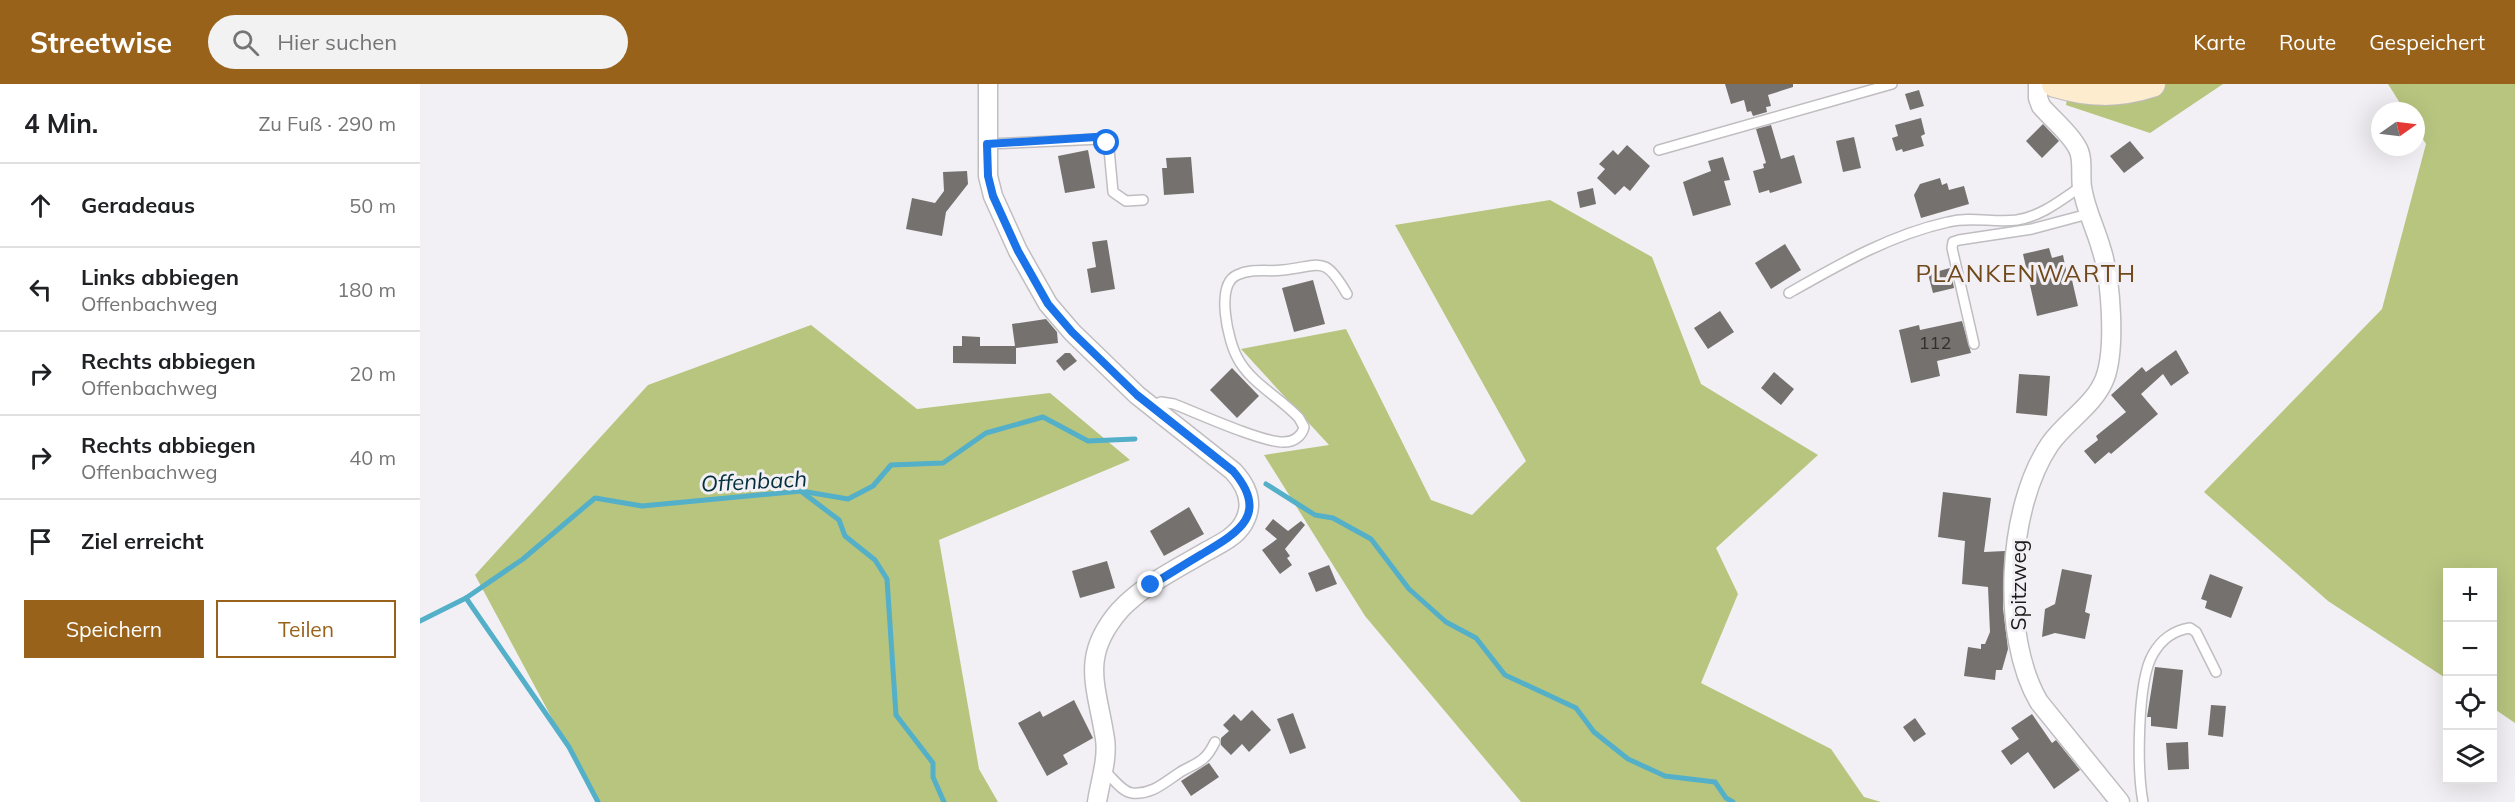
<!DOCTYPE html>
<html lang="de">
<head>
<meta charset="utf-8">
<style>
	:root { --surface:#fff; --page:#f2f2f2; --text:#202124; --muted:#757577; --line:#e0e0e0; --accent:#98621b }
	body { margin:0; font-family:Mulish,sans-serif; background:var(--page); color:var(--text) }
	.controls { position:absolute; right:18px; bottom:18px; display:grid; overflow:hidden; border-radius:0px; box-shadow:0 6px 24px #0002 }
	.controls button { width:54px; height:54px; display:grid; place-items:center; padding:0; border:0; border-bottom:2px solid var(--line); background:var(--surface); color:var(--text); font:30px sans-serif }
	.compass { position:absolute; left:1951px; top:18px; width:54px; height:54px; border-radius:50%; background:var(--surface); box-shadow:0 6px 24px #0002; rotate:76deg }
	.stop { position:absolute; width:18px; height:18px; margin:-14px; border:4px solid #1a73e8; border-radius:50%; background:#fff }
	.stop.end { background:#1a73e8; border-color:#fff; box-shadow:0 2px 6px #0008 }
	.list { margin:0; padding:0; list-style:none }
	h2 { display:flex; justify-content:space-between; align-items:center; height:78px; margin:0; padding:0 24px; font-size:26px }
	h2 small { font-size:20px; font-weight:400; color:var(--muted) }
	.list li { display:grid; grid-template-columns:39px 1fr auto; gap:18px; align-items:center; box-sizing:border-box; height:84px; padding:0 24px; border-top:2px solid var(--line) }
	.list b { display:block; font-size:22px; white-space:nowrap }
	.list p { margin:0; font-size:20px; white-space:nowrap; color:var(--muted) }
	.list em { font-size:20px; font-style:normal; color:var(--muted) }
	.actions { display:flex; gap:12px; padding:18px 24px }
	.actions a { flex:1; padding:14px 0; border:2px solid var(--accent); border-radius:0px; text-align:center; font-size:21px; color:var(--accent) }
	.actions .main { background:var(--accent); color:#fff }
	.icon { flex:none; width:33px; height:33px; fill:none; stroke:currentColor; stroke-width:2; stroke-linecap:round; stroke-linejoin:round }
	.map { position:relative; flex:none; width:2095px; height:718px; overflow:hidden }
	header { display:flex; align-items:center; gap:36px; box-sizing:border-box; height:84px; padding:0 30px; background:var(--accent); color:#fff }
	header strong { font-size:28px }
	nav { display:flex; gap:33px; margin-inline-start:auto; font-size:21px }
	.search { width:420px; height:54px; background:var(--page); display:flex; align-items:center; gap:15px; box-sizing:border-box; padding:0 21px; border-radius:33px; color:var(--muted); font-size:22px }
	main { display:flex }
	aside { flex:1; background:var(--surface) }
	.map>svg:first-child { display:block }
	.forest { fill:#b7c57f }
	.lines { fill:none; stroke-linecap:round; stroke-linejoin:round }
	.stream { stroke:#54afc8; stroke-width:5 }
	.building { fill:#75716f }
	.lane-casing { stroke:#bfbdc0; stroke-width:12 }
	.street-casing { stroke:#bfbdc0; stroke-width:21 }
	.secondary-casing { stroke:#bfbdc0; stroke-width:28 }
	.lane { stroke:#fff; stroke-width:9 }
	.street { stroke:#fff; stroke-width:18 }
	.secondary { stroke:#fdecce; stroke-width:26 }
	.route { stroke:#1a73e8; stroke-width:8 }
	.labels { text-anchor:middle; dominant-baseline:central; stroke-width:6; stroke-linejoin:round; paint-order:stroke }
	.number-label { font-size:18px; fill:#313030 }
	.street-label { font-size:21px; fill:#1a1a1b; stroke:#f2f0f4 }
	.water-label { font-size:22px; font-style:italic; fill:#022f3a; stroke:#f2f0f4 }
	.quarter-label { font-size:24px; letter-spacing:1.5px; fill:#6f491b; stroke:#f2f0f4 }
</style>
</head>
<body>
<header>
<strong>Streetwise</strong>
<div class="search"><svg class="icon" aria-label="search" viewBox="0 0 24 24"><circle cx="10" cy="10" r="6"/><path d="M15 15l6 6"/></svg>Hier suchen</div>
<nav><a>Karte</a><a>Route</a><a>Gespeichert</a></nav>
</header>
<main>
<aside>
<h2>4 Min.<small>Zu Fuß · 290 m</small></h2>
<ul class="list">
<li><svg class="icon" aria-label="ahead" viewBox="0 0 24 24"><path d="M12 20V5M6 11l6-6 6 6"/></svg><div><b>Geradeaus</b></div><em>50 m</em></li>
<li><svg class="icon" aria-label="left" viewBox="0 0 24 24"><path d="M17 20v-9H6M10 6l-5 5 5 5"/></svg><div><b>Links abbiegen</b><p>Offenbachweg</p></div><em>180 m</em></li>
<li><svg class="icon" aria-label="right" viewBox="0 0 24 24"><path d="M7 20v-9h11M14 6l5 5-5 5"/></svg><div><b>Rechts abbiegen</b><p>Offenbachweg</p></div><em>20 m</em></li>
<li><svg class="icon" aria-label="right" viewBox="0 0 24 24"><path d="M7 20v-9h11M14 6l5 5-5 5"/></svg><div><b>Rechts abbiegen</b><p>Offenbachweg</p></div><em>40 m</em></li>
<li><svg class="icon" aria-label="arrive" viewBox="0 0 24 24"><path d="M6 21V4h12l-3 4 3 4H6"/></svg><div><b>Ziel erreicht</b></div></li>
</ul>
<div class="actions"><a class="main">Speichern</a><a>Teilen</a></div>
</aside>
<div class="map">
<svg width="2095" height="718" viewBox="0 0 2095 718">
	<rect width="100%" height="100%" fill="#f2f0f4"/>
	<g class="forest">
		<path d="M1649 0H1803L1730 49 1646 21Z"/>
		<path d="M1968 0H2095V639L2073 624 2072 488H2028L2027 595 1908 517 1784 408 1962 225 2006 60 1996 44V27H1985Z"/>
		<path d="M1130 116 1232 173 1281 300 1398 371 1296 464 1318 510 1281 599 1411 665 1444 713 1461 718H1101L945 532 844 371 909 361 821 265 926 245 1011 416 1052 431 1106 377 975 141Z"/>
		<path d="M391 241 497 325 630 309 710 376 519 456 559 685 578 718H177L55 491 228 301Z"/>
	</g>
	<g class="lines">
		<g class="stream">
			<path d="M846 400 895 431 913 434 951 455 989 505 1026 538 1056 554 1085 591 1156 624 1174 648 1208 675 1245 692 1295 698 1306 714 1313 718"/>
			<path d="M382 408 419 436 425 452 455 476 467 495 476 631 513 679V693L524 718"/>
			<path d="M46 514 149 663 178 718"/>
			<path d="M0 537 46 514 103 475 175 414 222 422 381 407 428 415 453 402 471 381 523 379 566 349 623 333 668 357 715 355"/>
		</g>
	</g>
	<g class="building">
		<path d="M1305 0H1373V3L1348 11 1351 22 1346 23 1347 28 1333 32 1331 27 1327 28 1324 16 1311 20Z"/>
		<path d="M1499 6 1504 22 1490 26 1485 10Z"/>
		<path d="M1501 34 1505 50 1501 52 1504 62 1483 68 1482 65 1476 67 1472 54 1478 52 1475 41Z"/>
		<path d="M1623 40 1639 57 1622 74 1606 57Z"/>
		<path d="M1351 41 1361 75 1374 71 1382 99 1350 109 1349 106 1339 109 1333 87 1344 84 1343 80 1346 79 1336 45Z"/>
		<path d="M1434 53 1441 84 1423 88 1416 57Z"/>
		<path d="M1710 57 1724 74 1704 89 1690 72Z"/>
		<path d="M1207 61 1230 82 1210 107 1204 102 1195 111 1177 94 1185 85 1179 80 1193 66 1198 71Z"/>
		<path d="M668 66 675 104 645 109 638 72Z"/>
		<path d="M771 73 774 109 744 111 742 84H747L746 74Z"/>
		<path d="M1303 73 1310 96 1304 97 1311 121 1273 132 1263 98 1291 87 1288 77Z"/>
		<path d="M547 87 548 100 526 128 522 152 486 145 492 114 515 119 524 107 523 88Z"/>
		<path d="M1520 94 1522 101 1527 99 1529 106 1544 102 1549 120 1501 134 1494 111 1500 100Z"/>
		<path d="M1173 104 1176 120 1160 124 1157 108Z"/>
		<path d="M687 156 695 205 671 209 667 185 676 183 672 158Z"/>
		<path d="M1365 160 1381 186 1351 205 1335 179Z"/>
		<path d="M1629 164 1632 174 1643 171 1648 196H1652L1658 222 1617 232 1603 170Z"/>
		<path d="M1530 184 1534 204 1513 209 1508 190Z"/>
		<path d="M893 196 905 240 874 248 862 204Z"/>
		<path d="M1300 227 1314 248 1288 265 1274 244Z"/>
		<path d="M626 235 637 248 638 259 596 264V280L533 279V262H542V252L560 253V262H595L592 240Z"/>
		<path d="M1542 237 1551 269 1517 277 1520 292 1491 299 1479 246 1499 241 1500 246Z"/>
		<path d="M1756 266 1769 289 1751 302 1743 290 1721 310 1738 330 1691 370 1689 368 1675 380 1664 367 1678 356 1676 352 1706 328 1691 311 1722 283 1726 288Z"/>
		<path d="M645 269H650L657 277 644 287 636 277Z"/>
		<path d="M812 284 839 312 817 334 790 306Z"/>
		<path d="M1354 288 1374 305 1361 321 1341 304Z"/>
		<path d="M1599 290 1630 292 1627 332 1596 329Z"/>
		<path d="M1523 408 1571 414 1564 468 1585 467 1583 524 1588 565 1582 586H1576L1575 596 1544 592 1548 563 1561 565V560H1565L1570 548 1568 503 1542 500 1545 457 1518 453Z"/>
		<path d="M769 423 784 450 744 472 730 447Z"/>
		<path d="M853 435 868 447 881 437 885 441 865 465 870 472 867 474 872 481 860 490 842 466 857 455 845 445Z"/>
		<path d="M687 477 695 504 660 514 652 487Z"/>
		<path d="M909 481 917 500 896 508 888 489Z"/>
		<path d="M1642 485 1672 491 1665 528 1670 530 1665 555 1635 549 1622 553 1625 525 1635 520Z"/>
		<path d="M1790 490 1823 503 1811 534 1785 524 1787 517 1781 515Z"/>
		<path d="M1735 583 1763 586 1757 645 1731 642V633H1727Z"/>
		<path d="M654 616 673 654 643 671 648 680 627 692 598 639 620 627 623 633Z"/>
		<path d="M1791 621 1806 622 1803 653 1788 651Z"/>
		<path d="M832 626 851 646 829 668 822 660 811 671 801 661V654L809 647 803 641 814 630 821 637Z"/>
		<path d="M873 629 886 664 870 670 857 635Z"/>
		<path d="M1612 630 1632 659 1636 656 1660 686 1634 705 1608 668 1591 681 1581 667 1599 655 1591 644Z"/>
		<path d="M1495 634 1506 650 1494 658 1483 643Z"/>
		<path d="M1768 658 1769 685 1748 686 1746 659Z"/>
		<path d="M789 679 799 693 771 712 761 697Z"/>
	</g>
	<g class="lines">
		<g class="lane-casing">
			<g id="lane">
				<path d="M567 60 681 55 687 59 689 65 693 108 706 117 723 116"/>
				<path d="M1239 66 1472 0"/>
				<path d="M1369 209C1420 180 1470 151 1528 138 1551 132 1574 139 1597 136 1622 132 1641 116 1662 102"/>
				<path d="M1554 260 1532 164 1533 158 1539 156 1612 145 1668 130"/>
				<path d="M731 322 741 318 754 320C777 329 843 359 864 358 874 358 882 352 884 343L879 334C860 313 830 299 817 273 808 256 795 201 817 191 832 184 847 188 863 186 901 182 904 170 927 210"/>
				<path d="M683 686C692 692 701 708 712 709 732 711 745 698 759 689 767 683 777 681 784 674 789 670 792 664 795 658"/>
				<path d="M1723 718C1717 686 1717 597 1733 570 1741 556 1754 546 1770 544L1776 548 1796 588"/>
			</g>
		</g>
		<g class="street-casing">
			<g id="street">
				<path d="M568 0V92L573 112 598 167 628 220 652 248 717 311 813 387C827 402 835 420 823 440 815 453 800 460 787 467 758 484 723 501 700 526 659 573 677 602 685 655 688 675 680 698 677 718"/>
				<path d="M1618 0V14L1621 22C1632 35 1649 48 1657 63 1664 74 1660 90 1662 103 1665 124 1675 143 1681 164 1691 194 1696 264 1685 294 1675 321 1646 337 1630 360 1587 423 1580 552 1619 618L1700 718"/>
			</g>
		</g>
		<g class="secondary-casing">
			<path id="secondary" d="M1635 0C1669 10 1698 11 1732 0"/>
		</g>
		<use href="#lane" class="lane"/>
		<use href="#street" class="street"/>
		<use href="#secondary" class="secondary"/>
	</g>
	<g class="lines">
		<path class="route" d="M687 59 676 53 567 60 568 92 573 112 598 167 628 220 652 248 717 311 813 387C850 430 819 448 782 470 765 480 748 491 731 501"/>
	</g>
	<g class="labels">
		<g class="number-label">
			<text x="1515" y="258">112</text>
		</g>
		<g class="street-label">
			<text transform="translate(1598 501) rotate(-90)">Spitzweg</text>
		</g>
		<g class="water-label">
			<text transform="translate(334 397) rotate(-3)">Offenbach</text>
		</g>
		<g class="quarter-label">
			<text x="1606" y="189">PLANKENWARTH</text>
		</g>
	</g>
</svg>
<div class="controls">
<button>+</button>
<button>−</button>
<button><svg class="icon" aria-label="locate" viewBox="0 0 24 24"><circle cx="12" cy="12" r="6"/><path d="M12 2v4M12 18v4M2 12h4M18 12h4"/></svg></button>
<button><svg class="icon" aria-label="layers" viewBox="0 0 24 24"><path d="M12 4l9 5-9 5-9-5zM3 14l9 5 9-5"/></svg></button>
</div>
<svg class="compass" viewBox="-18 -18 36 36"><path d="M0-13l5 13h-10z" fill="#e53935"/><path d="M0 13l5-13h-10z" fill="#757577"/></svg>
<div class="stop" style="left:687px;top:59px"></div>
<div class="stop end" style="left:731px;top:501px"></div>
</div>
</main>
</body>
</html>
